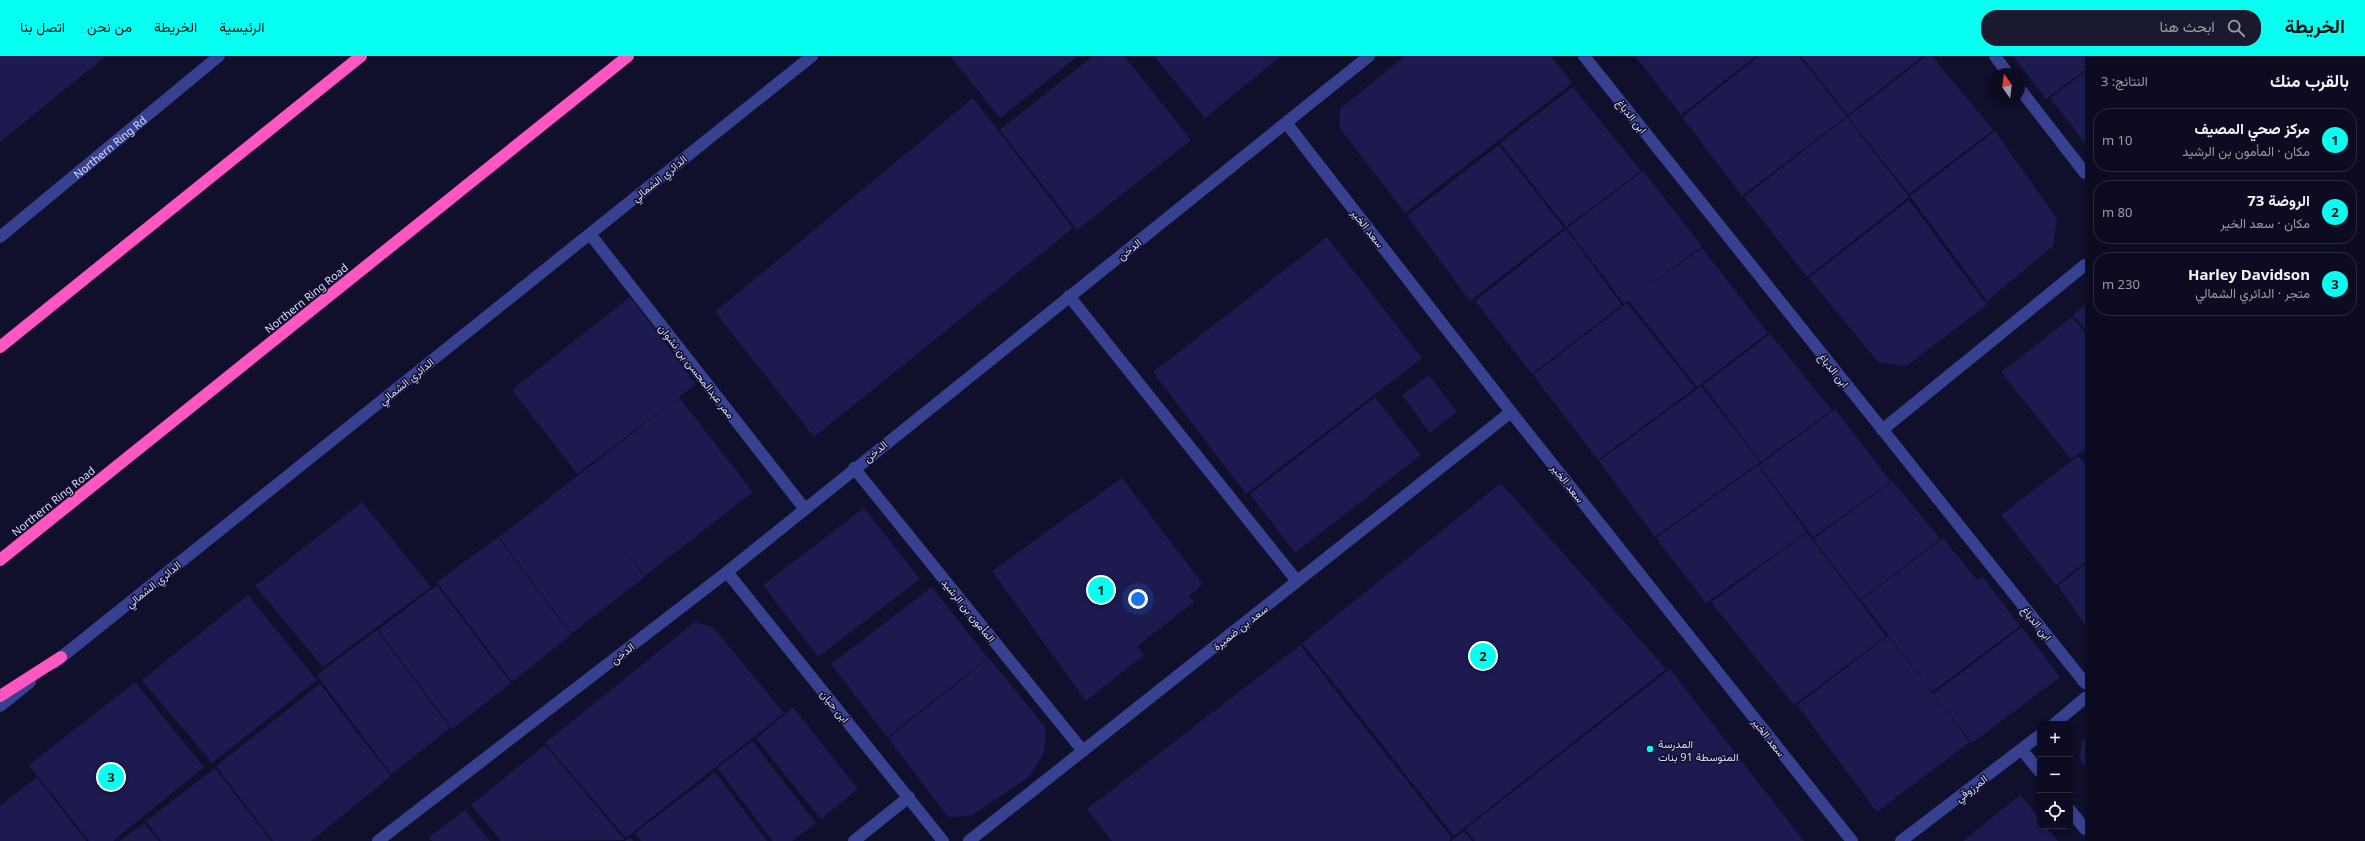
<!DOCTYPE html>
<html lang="ar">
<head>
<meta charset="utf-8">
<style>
	:root { --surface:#0c0b21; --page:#1a192e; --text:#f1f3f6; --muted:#9a9ba5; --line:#2c2b3f; --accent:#07fff1 }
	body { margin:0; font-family:"Noto Sans",Vazirmatn,sans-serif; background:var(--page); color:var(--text); direction:rtl }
	.controls { position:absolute; right:12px; bottom:12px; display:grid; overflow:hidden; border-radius:8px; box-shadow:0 2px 6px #0003 }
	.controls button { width:36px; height:36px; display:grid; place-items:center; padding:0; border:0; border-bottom:1px solid var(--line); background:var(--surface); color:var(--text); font:20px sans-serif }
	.compass { position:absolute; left:1989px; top:12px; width:36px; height:36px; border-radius:50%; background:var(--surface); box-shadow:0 2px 6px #0003; rotate:346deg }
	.you { position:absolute; left:1138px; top:543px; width:14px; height:14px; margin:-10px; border:3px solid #fff; border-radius:50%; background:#1a73e8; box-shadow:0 0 0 6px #1a73e833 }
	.badge { display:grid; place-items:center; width:26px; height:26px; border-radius:50%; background:var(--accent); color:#111; font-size:13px; font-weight:700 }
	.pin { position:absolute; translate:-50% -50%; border:2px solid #fff; box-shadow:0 1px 4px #0006 }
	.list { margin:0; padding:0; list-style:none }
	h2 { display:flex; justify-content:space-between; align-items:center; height:52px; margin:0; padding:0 16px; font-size:17px }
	h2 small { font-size:13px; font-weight:400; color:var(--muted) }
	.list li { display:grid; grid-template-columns:26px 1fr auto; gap:12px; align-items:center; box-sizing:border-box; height:64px; margin:0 8px 8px; padding:0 8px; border:1px solid var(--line); border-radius:16px }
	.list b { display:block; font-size:15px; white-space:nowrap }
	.list p { margin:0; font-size:13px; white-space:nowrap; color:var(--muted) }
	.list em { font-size:13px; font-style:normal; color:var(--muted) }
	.icon { flex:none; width:22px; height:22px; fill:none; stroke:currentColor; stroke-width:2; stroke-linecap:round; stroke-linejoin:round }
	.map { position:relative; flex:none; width:2085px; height:785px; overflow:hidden; direction:ltr }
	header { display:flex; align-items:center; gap:24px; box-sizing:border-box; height:56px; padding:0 20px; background:var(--accent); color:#111 }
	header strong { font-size:19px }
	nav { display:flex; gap:22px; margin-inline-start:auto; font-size:14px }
	.search { width:280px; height:36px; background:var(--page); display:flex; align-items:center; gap:10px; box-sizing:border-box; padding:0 14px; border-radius:16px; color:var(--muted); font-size:15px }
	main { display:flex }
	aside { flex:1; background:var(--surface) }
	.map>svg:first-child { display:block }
	.building { fill:#1c1a4f }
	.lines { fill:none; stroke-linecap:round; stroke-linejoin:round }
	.minor { stroke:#37418f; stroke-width:12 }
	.highway { stroke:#ff56c2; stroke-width:12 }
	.poi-dot { fill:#07fff1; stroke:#100f2c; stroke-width:1.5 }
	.labels { text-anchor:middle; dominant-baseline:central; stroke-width:3; stroke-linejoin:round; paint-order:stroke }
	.street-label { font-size:11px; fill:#dbdcff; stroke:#100f2c }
	.poi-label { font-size:11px; fill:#dbdcff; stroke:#100f2c; text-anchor:start }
</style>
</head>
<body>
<header>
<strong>الخريطة</strong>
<div class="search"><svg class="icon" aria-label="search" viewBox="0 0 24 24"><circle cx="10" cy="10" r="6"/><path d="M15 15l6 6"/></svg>ابحث هنا</div>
<nav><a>الرئيسية</a><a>الخريطة</a><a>من نحن</a><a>اتصل بنا</a></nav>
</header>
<main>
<aside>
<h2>بالقرب منك<small>النتائج: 3</small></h2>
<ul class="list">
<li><span class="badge">1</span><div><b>مركز صحي المصيف</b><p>مكان · المأمون بن الرشيد</p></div><em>10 m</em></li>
<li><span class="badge">2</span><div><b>الروضة 73</b><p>مكان · سعد الخير</p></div><em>80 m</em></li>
<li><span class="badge">3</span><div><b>Harley Davidson</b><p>متجر · الدائري الشمالي</p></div><em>230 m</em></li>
</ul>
</aside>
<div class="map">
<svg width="2085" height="785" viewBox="0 0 2085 785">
	<rect width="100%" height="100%" fill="#100f2c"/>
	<g class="building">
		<path d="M0 0H106L0 86Z"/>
		<path d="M950 0H1078L1000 62Z"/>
		<path d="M1093 0H1124L1191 84 1077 174 1000 74Z"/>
		<path d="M1154 0H1281L1205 62Z"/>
		<path d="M1405 0H1551L1572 27 1405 157 1339 71 1340 53Z"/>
		<path d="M1635 0H1756L1681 59Z"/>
		<path d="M1759 0H1799L1847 60 1742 140 1682 61Z"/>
		<path d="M1801 0H1923L1848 59Z"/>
		<path d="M1926 0H1932L1993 74 1909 138 1848 61Z"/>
		<path d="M2013 0H2085V14L2046 43Z"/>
		<path d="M2085 16V87L2050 42Z"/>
		<path d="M1573 31 1641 115 1566 171 1500 87Z"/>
		<path d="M973 42 1073 172 814 381 715 256Z"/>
		<path d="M1847 61 1909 141 1807 221 1744 141Z"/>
		<path d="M1995 75 2057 163 2053 190 1987 245 1910 140Z"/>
		<path d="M1499 89 1564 172 1470 245 1407 160Z"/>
		<path d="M1643 115 1702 190 1640 236 1702 192 1768 277 1697 331 1628 244 1624 248 1567 172Z"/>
		<path d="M1909 144 1987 249 1905 311 1878 306 1809 222Z"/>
		<path d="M1566 173 1622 249 1532 318 1475 245Z"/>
		<path d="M1327 181 1422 302 1246 438 1153 316Z"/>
		<path d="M630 241 696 328 577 418 512 334Z"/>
		<path d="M1627 247 1695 332 1598 404 1533 319Z"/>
		<path d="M2085 249V273L2073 259Z"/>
		<path d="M2072 261 2085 276V393L2071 403 2001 316Z"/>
		<path d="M1770 278 1832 354 1761 406 1703 329Z"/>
		<path d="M1429 319 1457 356 1430 377 1402 339Z"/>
		<path d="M1701 330 1760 406 1655 481 1599 405Z"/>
		<path d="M679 341 753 436 645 520 614 480 645 521 571 578 499 481Z"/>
		<path d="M1375 341 1421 399 1295 497 1250 438Z"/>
		<path d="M1835 353 1891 426 1813 481 1759 409Z"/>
		<path d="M2078 400 2085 408V506L2056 529 2001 459Z"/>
		<path d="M1758 409 1807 476 1706 547 1656 482Z"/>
		<path d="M1122 422 1203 528 1189 540 1194 546 1137 590 1144 599 1086 645 992 515Z"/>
		<path d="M1893 425 1940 483 1860 544 1813 483Z"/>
		<path d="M1501 427 1666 613 1454 780 1302 587Z"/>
		<path d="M362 446 431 531 323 611 255 530Z"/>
		<path d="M864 452 920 523 818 601 763 529Z"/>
		<path d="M1807 477 1886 580 1794 649 1711 546Z"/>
		<path d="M498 481 571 579 512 626 437 526Z"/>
		<path d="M1943 482 1977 524 1958 539 1982 520 2020 570 1932 636 1861 544Z"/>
		<path d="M2085 508V569L2058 530Z"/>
		<path d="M437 529 511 627 452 673 378 574Z"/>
		<path d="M932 531 988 602 887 681 831 608Z"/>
		<path d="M248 539 317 624 212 707 142 624Z"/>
		<path d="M695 566 713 571 784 657 626 782 545 687Z"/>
		<path d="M2022 571 2060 621 1972 687 1933 638Z"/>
		<path d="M377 574 450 672 391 718 317 619Z"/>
		<path d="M1888 580 1970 686 1877 756 1797 649Z"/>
		<path d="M1300 589 1452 782 1449 785H1112L1087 753Z"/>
		<path d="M989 602 1046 672 1044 697 1029 721 971 760 948 761 888 682Z"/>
		<path d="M1670 613 1804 785H1475L1465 773Z"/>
		<path d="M135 626 204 711 113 785H89L29 709Z"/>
		<path d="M320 628 391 720 311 785H273L216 710Z"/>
		<path d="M793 651 858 733 821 763 756 683Z"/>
		<path d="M2085 684V710L2080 703 2082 686Z"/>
		<path d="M752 685 816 767 792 785H773L717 712Z"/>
		<path d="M545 689 625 784 501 785 471 749Z"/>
		<path d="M215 712 271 785H161L146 765Z"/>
		<path d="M715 716 767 785H641L635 777Z"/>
		<path d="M37 721 86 785H0V750Z"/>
		<path d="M2020 739 2040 763V770H2045L2058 785H1963Z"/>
		<path d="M465 754 490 785H432L429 781Z"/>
		<path d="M144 767 159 785H120Z"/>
		<path d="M1464 775 1472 785H1451Z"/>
		<path d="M630 781 633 785H625Z"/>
	</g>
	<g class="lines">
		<g class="minor">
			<path d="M1584 0 2085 627"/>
			<path d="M1995 0 2008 18"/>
			<path d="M2019 32 2085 117"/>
			<path d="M1287 68 1511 356 1852 785"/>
			<path d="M590 178 804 452"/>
			<path id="s1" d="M0 181 219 0"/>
			<path d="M1069 240 1297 525"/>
			<path d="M1882 374 2085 209"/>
			<path d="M854 412 1083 695"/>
			<path d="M727 516 943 785"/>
			<path d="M54 607 812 0"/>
			<path d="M0 650 30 626"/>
			<path d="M2054 668 2085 642"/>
			<path d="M2022 694 2040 716"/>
			<path d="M2070 754 2085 773"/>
			<path d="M378 785 727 516 1369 0"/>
			<path d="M854 785 909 741"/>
			<path d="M969 785 1511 356"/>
			<path d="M1901 785 2040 679"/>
		</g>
		<g class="highway">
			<path d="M0 291 361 0"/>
			<path d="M0 504 628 0"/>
			<path d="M0 640 61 601"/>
		</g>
	</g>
	<circle class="poi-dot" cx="1650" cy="693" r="4"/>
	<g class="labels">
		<g class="street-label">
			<text transform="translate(1632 60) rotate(51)">ابن الدباغ</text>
			<text stroke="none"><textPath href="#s1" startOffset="142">Northern Ring Rd</textPath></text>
			<text transform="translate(659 122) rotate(-39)">الدائري الشمالي</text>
			<text transform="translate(1368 172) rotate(52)">سعد الخير</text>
			<text transform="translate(1129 193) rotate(-38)">الدخن</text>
			<text transform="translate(306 242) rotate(-39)">Northern Ring Road</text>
			<text transform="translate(1834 314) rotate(51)">ابن الدباغ</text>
			<text transform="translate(697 315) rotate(52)">ممر عبدالمحسن بن نشوان</text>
			<text transform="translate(406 325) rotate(-39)">الدائري الشمالي</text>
			<text transform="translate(875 395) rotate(-39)">الدخن</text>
			<text transform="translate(1568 427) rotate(52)">سعد الخير</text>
			<text transform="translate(53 445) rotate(-39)">Northern Ring Road</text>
			<text transform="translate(153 528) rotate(-39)">الدائري الشمالي</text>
			<text transform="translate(969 554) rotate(51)">المأمون بن الرشيد</text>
			<text transform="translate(2037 567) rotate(51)">ابن الدباغ</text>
			<text transform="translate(1240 571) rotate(-38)">سعد بن ضميرة</text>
			<text transform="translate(622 597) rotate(-38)">الدخن</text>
			<text transform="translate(835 650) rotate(51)">ابن حيان</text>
			<text transform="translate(1769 681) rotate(52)">سعد الخير</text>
			<text transform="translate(1971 732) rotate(-37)">المرزوقي</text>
		</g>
		<g class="poi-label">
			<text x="1658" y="687">المدرسة<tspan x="1658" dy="13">المتوسطة 91 بنات</tspan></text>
		</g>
	</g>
</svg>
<div class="controls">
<button>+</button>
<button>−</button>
<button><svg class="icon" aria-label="locate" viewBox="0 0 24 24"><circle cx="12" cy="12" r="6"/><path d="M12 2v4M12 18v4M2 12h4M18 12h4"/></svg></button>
</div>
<svg class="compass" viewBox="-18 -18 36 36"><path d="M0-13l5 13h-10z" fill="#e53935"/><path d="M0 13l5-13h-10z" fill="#9a9ba5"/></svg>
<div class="you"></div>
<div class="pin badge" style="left:1101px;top:534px">1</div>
<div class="pin badge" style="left:1483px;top:600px">2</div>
<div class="pin badge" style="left:111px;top:721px">3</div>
</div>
</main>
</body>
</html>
